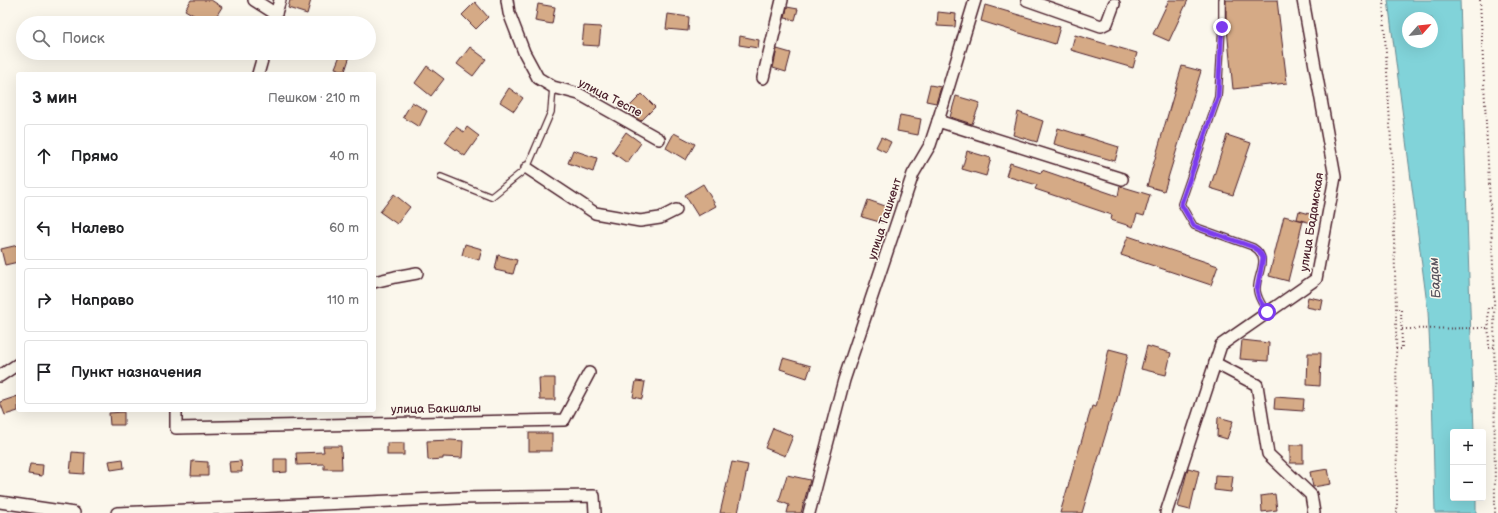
<!DOCTYPE html>
<html lang="ru">
<head>
<meta charset="utf-8">
<style>
	:root { --surface:#fff; --page:#f2f2f2; --text:#202124; --muted:#757577; --line:#e0e0e0 }
	body { margin:0; font-family:"Balsamiq Sans",sans-serif; background:var(--page); color:var(--text) }
	.controls { position:absolute; right:12px; bottom:12px; display:grid; overflow:hidden; border-radius:4px; box-shadow:0 4px 16px #0002 }
	.controls button { width:36px; height:36px; display:grid; place-items:center; padding:0; border:0; border-bottom:1px solid var(--line); background:var(--surface); color:var(--text); font:20px sans-serif }
	.compass { position:absolute; left:1402px; top:12px; width:36px; height:36px; border-radius:50%; background:var(--surface); box-shadow:0 4px 16px #0002; rotate:63deg }
	.stop { position:absolute; width:12px; height:12px; margin:-9px; border:3px solid #7c3aed; border-radius:50%; background:#fff }
	.stop.end { background:#7c3aed; border-color:#fff; box-shadow:0 1px 4px #0008 }
	.list { margin:0; padding:0; list-style:none }
	h2 { display:flex; justify-content:space-between; align-items:center; height:52px; margin:0; padding:0 16px; font-size:17px }
	h2 small { font-size:13px; font-weight:400; color:var(--muted) }
	.list li { display:grid; grid-template-columns:26px 1fr auto; gap:12px; align-items:center; box-sizing:border-box; height:64px; margin:0 8px 8px; padding:0 8px; border:1px solid var(--line); border-radius:4px }
	.list b { display:block; font-size:15px; white-space:nowrap }
	.list em { font-size:13px; font-style:normal; color:var(--muted) }
	.icon { flex:none; width:22px; height:22px; fill:none; stroke:currentColor; stroke-width:2; stroke-linecap:round; stroke-linejoin:round }
	.map { position:relative; flex:none; width:1498px; height:513px; overflow:hidden }
	.search { position:absolute; background:var(--surface); box-shadow:0 4px 16px #0002; left:16px; top:16px; width:360px; height:44px; display:flex; align-items:center; gap:10px; box-sizing:border-box; padding:0 14px; border-radius:22px; color:var(--muted); font-size:15px }
	.panel { position:absolute; background:var(--surface); box-shadow:0 4px 16px #0002; left:16px; top:72px; width:360px; height:340px; border-radius:4px }
	.map>svg:first-child { display:block }
	.water { fill:#81d3d9; stroke:#6b8b93; fill-rule:evenodd }
	.building { fill:#d5aa86; stroke:#4a1f2b }
	.lines { fill:none; stroke-linecap:round; stroke-linejoin:round }
	.service-casing { stroke:#4a1f2b; stroke-width:8 }
	.minor-casing { stroke:#4a1f2b; stroke-width:14 }
	.path { stroke:#4a1f2b; stroke-width:2; stroke-dasharray:1 3; stroke-linecap:butt }
	.service { stroke:#fbf7ec; stroke-width:5.5 }
	.minor { stroke:#fbf7ec; stroke-width:11 }
	.route { stroke:#7c3aed; stroke-width:5 }
	.labels { text-anchor:middle; dominant-baseline:central; stroke-width:3; stroke-linejoin:round; paint-order:stroke }
	.street-label { font-size:12px; fill:#4a1f2b; stroke:#fbf7ec }
	.water-label { font-size:13px; font-style:italic; fill:#5a555f; stroke:#fbf7ec }
</style>
</head>
<body>
<div class="map">
<svg width="1498" height="513" viewBox="0 0 1498 513">
	<rect width="100%" height="100%" fill="#fbf7ec"/>
	<filter id="ink" filterUnits="userSpaceOnUse"><feTurbulence type="fractalNoise" baseFrequency=".025" numOctaves="2"/><feDisplacementMap in="SourceGraphic" scale="8" xChannelSelector="R" yChannelSelector="G"/><feConvolveMatrix kernelMatrix="1 2 1 2 8 2 1 2 1" color-interpolation-filters="sRGB"/></filter>
	<g filter="url(#ink)">
		<path class="water" d="M1388 0H1460L1474 432H1453V498H1476V513H1435L1432 390 1428 312ZM1408 18H1432V42H1408Z"/>
		<g class="building">
			<path d="M191 0H211L222 7 212 23H207L185 10Z"/>
			<path d="M290 0H311L307 14 288 8Z"/>
			<path d="M1169 0H1188L1169 41 1153 34Z"/>
			<path d="M1226 0H1277L1287 83 1233 89 1226 19Z"/>
			<path d="M475 2 488 17 476 29 462 15Z"/>
			<path d="M538 4 555 7 552 24 535 21Z"/>
			<path d="M985 5 1060 27 1055 44 981 21Z"/>
			<path d="M787 7 798 9 795 20 785 18Z"/>
			<path d="M938 12 956 14 955 27 937 26Z"/>
			<path d="M668 14 689 17 688 31 666 29Z"/>
			<path d="M584 26 601 27 599 46 582 45Z"/>
			<path d="M1075 35 1137 53 1133 68 1071 50Z"/>
			<path d="M740 36 759 40 758 48 739 45Z"/>
			<path d="M470 47 486 59 473 76 457 64Z"/>
			<path d="M777 49 791 53 786 72 773 68Z"/>
			<path d="M341 53 350 56 345 71 335 68Z"/>
			<path d="M427 66 444 79 431 96 415 83Z"/>
			<path d="M1182 66 1201 71 1164 191 1147 186Z"/>
			<path d="M930 85 941 87 936 103 926 101Z"/>
			<path d="M509 88 523 98 514 111 500 102Z"/>
			<path d="M642 94 655 107 641 121 633 116 626 110Z"/>
			<path d="M956 96 980 103 972 124 950 117Z"/>
			<path d="M412 102 427 111 419 127 403 117Z"/>
			<path d="M1018 112 1043 121 1037 142 1013 135Z"/>
			<path d="M900 115 921 119 918 135 897 131Z"/>
			<path d="M456 127 464 132 467 127 479 136 465 156 445 142Z"/>
			<path d="M1058 128 1119 147 1115 161 1054 144Z"/>
			<path d="M626 132 641 143 627 163 612 152Z"/>
			<path d="M674 133 695 144 686 160 666 148Z"/>
			<path d="M1227 135 1251 143 1233 195 1210 188Z"/>
			<path d="M881 137 891 142 886 152 876 147Z"/>
			<path d="M573 150 597 158 593 172 568 163Z"/>
			<path d="M967 151 991 158 986 176 962 169Z"/>
			<path d="M1010 163 1041 173 1042 170 1118 196 1120 186 1150 195 1144 216 1137 214 1133 227 1111 220 1112 215 1035 189 1037 185 1006 176Z"/>
			<path d="M703 184 716 206 698 216 685 195Z"/>
			<path d="M394 194 410 207 397 224 380 212Z"/>
			<path d="M868 200 888 207 883 223 862 217Z"/>
			<path d="M1299 211 1317 216 1315 224 1297 219Z"/>
			<path d="M1284 216 1303 221 1288 281 1269 276Z"/>
			<path d="M1128 236 1218 266 1211 285 1121 255Z"/>
			<path d="M465 244 482 249 479 260 462 255Z"/>
			<path d="M18 245V262L5 265 1 249Z"/>
			<path d="M498 255 517 260 513 274 495 270Z"/>
			<path d="M1308 297 1323 300 1321 310 1306 307Z"/>
			<path d="M1242 340 1269 343 1268 361 1240 359Z"/>
			<path d="M1147 346 1171 353 1166 375 1141 369Z"/>
			<path d="M1109 349 1128 354 1116 403H1115L1082 513H1060L1092 406 1096 407Z"/>
			<path d="M1308 353H1321L1320 386 1307 385Z"/>
			<path d="M783 358 811 366 807 378 780 369Z"/>
			<path d="M539 378H555V400H540Z"/>
			<path d="M636 381 645 382 642 399 633 397Z"/>
			<path d="M18 396V411L5 415 0 402Z"/>
			<path d="M1275 397 1304 399 1303 411 1274 409Z"/>
			<path d="M124 412V425H110L109 413Z"/>
			<path d="M1218 417 1233 421 1227 439 1217 436Z"/>
			<path d="M773 428 793 436 785 456 765 448Z"/>
			<rect x="529" y="433" width="23" height="18"/>
			<path d="M451 440 463 441 462 458 443 457V459L428 460 427 441Z"/>
			<rect x="387" y="443" width="17" height="12"/>
			<rect x="1290" y="445" width="13" height="18"/>
			<path d="M323 446H341L342 469H324V464L297 465 296 453 324 452Z"/>
			<path d="M72 452 85 453 84 474 70 473Z"/>
			<path d="M123 459 124 468 111 470 109 461Z"/>
			<path d="M274 459H287V472L274 473Z"/>
			<path d="M192 461 208 462V476H191Z"/>
			<path d="M241 461 242 472H230L229 462Z"/>
			<path d="M732 462 748 465 738 513H720Z"/>
			<path d="M30 464 43 465 42 476 28 474Z"/>
			<path d="M1188 468 1199 471 1190 510 1178 507Z"/>
			<path d="M1328 469 1331 484 1313 487 1310 472Z"/>
			<path d="M787 475 810 480 801 513H787L789 505 779 501Z"/>
			<path d="M1215 475 1233 476 1231 492 1214 490Z"/>
			<path d="M1275 494 1277 510 1262 512 1261 496Z"/>
		</g>
		<g class="lines">
			<g class="service-casing">
				<g id="service">
					<path d="M1222 0V27L1218 97 1181 204 1194 226 1253 247C1272 259 1255 275 1257 291 1258 299 1263 305 1267 312"/>
					<path d="M441 177 491 197 527 168 551 112 553 87"/>
				</g>
			</g>
			<g class="minor-casing">
				<g id="minor">
					<path d="M254 0 276 14"/>
					<path d="M507 0 509 13 524 52 538 78 553 87 579 94 659 139"/>
					<path d="M1027 0 1101 26 1107 23 1114 4"/>
					<path d="M273 23 280 0"/>
					<path d="M258 74 264 53"/>
					<path d="M763 78 782 0"/>
					<path d="M938 121 975 0"/>
					<path d="M527 168 595 213 640 221 660 218 676 210"/>
					<path d="M374 282 395 277 417 273"/>
					<path d="M1215 363 1257 385 1268 454 1311 495 1314 513"/>
					<path d="M0 376 18 364"/>
					<path d="M176 410V428L564 420 589 373"/>
					<path d="M0 502 74 513"/>
					<path d="M117 513 459 498 594 496 595 513"/>
					<path d="M809 513 844 380 913 174 930 145 938 121 1122 179"/>
					<path d="M1166 513 1221 345 1316 279 1335 177 1303 0"/>
				</g>
			</g>
			<g class="path">
				<path d="M1383 0 1392 160 1396 309 1397 513"/>
				<path d="M1480 0 1494 286 1495 513"/>
				<path d="M1402 329 1488 328"/>
				<path d="M1494 347 1489 348 1488 308H1494"/>
				<path d="M1396 349H1402L1401 309H1396"/>
			</g>
			<use href="#service" class="service"/>
			<use href="#minor" class="minor"/>
		</g>
	</g>
	<g class="lines" filter="url(#ink)">
		<path class="route" d="M1222 27 1218 97 1181 204 1194 226 1216 234 1253 247 1259 251 1263 258 1257 290 1259 299 1267 312"/>
	</g>
	<g class="labels">
		<g class="street-label">
			<text transform="translate(610 98) rotate(27)">улица Теспе</text>
			<text transform="translate(885 219) rotate(-72)">улица Ташкент</text>
			<text transform="translate(1312 222) rotate(-81)">улица Бадамская</text>
			<text transform="translate(436 409) rotate(-1)">улица Бакшалы</text>
		</g>
		<g class="water-label">
			<text transform="translate(1435 278) rotate(-94)">Бадам</text>
		</g>
	</g>
</svg>
<div class="controls">
<button>+</button>
<button>−</button>
</div>
<svg class="compass" viewBox="-18 -18 36 36"><path d="M0-13l5 13h-10z" fill="#e53935"/><path d="M0 13l5-13h-10z" fill="#757577"/></svg>
<div class="stop" style="left:1267px;top:312px"></div>
<div class="stop end" style="left:1222px;top:27px"></div>
<div class="search"><svg class="icon" aria-label="search" viewBox="0 0 24 24"><circle cx="10" cy="10" r="6"/><path d="M15 15l6 6"/></svg>Поиск</div>
<section class="panel">
<h2>3 мин<small>Пешком · 210 m</small></h2>
<ul class="list">
<li><svg class="icon" aria-label="ahead" viewBox="0 0 24 24"><path d="M12 20V5M6 11l6-6 6 6"/></svg><div><b>Прямо</b></div><em>40 m</em></li>
<li><svg class="icon" aria-label="left" viewBox="0 0 24 24"><path d="M17 20v-9H6M10 6l-5 5 5 5"/></svg><div><b>Налево</b></div><em>60 m</em></li>
<li><svg class="icon" aria-label="right" viewBox="0 0 24 24"><path d="M7 20v-9h11M14 6l5 5-5 5"/></svg><div><b>Направо</b></div><em>110 m</em></li>
<li><svg class="icon" aria-label="arrive" viewBox="0 0 24 24"><path d="M6 21V4h12l-3 4 3 4H6"/></svg><div><b>Пункт назначения</b></div></li>
</ul>
</section>
</div>
</body>
</html>
